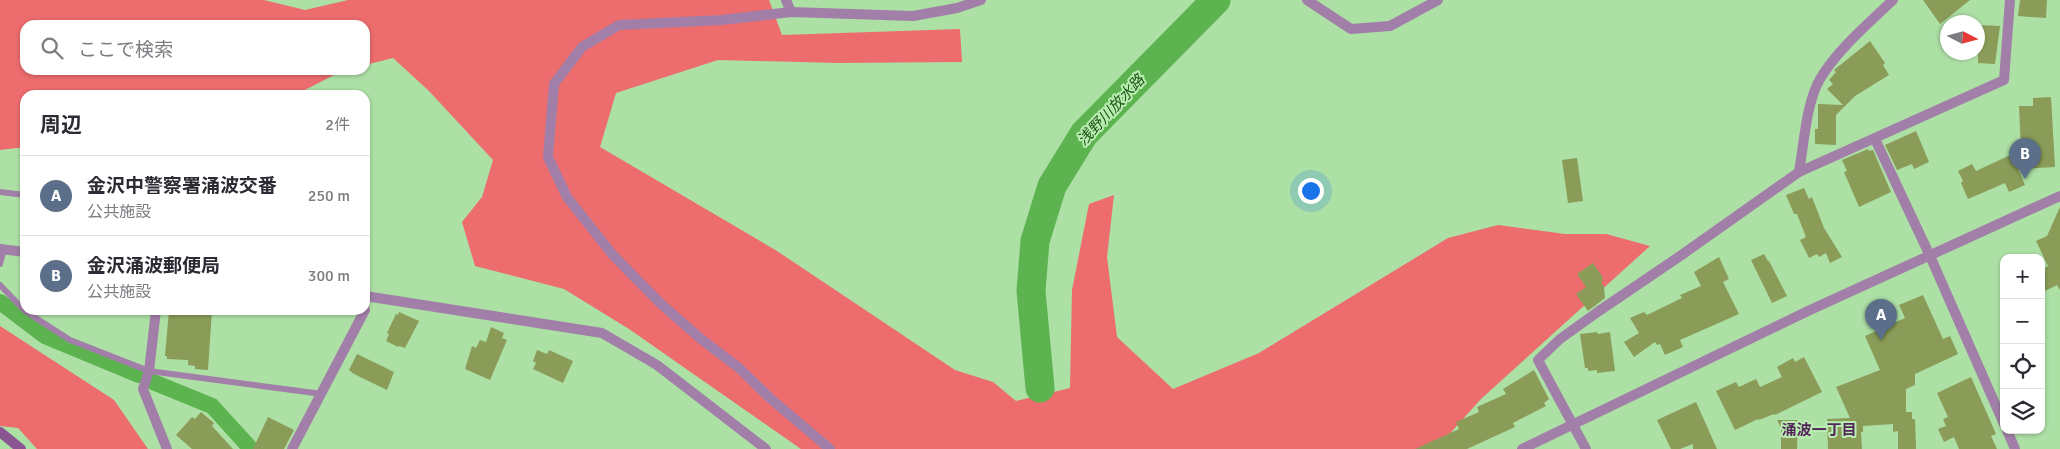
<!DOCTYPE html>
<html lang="ja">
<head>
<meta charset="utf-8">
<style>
	:root { --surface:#fff; --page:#f2f2f3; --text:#2b2b33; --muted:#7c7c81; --line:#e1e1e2; --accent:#d93025 }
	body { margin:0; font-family:Signika,"Noto Sans JP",sans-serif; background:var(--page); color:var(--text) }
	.controls { position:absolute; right:15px; bottom:15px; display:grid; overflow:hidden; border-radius:10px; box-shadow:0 1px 4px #0004 }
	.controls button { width:45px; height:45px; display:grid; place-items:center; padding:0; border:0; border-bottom:1px solid var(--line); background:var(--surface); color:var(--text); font:25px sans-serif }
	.compass { position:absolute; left:1940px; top:15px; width:45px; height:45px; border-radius:50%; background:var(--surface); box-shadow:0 1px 4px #0004; rotate:96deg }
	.you { position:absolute; left:1310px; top:190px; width:18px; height:18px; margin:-12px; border:4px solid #fff; border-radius:50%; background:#1a73e8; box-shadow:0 0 0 8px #1a73e833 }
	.badge { display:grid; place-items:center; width:32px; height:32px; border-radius:50%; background:var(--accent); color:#fff; font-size:16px; font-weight:700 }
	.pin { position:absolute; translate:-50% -41px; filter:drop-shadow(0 1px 2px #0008) }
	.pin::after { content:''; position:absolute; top:26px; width:18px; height:15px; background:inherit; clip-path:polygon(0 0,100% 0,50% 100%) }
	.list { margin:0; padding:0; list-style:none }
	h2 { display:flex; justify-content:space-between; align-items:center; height:65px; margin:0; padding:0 20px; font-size:21px }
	h2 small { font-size:16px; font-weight:400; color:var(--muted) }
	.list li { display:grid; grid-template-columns:32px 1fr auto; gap:15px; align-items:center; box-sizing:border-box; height:80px; padding:0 20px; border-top:1px solid var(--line) }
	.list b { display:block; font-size:19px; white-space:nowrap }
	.list p { margin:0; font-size:16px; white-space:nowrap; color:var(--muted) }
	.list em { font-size:16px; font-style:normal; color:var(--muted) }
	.icon { flex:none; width:28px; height:28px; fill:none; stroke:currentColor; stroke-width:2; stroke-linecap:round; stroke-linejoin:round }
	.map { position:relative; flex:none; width:2060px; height:449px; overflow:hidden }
	.search { position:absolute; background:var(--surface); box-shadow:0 1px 4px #0004; left:20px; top:20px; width:350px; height:55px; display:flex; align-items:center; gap:12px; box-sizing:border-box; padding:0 18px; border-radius:15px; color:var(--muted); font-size:19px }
	.panel { position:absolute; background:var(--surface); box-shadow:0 1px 4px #0004; left:20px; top:90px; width:350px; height:225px; border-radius:15px }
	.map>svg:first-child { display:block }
	.forest { fill:#ed6c6e }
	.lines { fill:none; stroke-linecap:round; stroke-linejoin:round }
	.canal { stroke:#5cb350; stroke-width:16 }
	.river { stroke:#5cb350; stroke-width:29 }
	.building { fill:#8a9c58 }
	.service { stroke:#a27fa8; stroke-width:6 }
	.minor { stroke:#a27fa8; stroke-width:10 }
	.tertiary { stroke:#a27fa8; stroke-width:10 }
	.secondary { stroke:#895692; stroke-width:10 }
	.labels { text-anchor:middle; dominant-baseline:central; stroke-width:4; stroke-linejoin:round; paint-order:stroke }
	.water-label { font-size:15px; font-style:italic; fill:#195412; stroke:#baedb2 }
	.neighbourhood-label { font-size:15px; font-weight:bold; fill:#53275a; stroke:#baedb2 }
</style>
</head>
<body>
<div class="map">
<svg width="2060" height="449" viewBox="0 0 2060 449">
	<rect width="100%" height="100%" fill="#ade0a5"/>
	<g class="forest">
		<path d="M0 0H264L305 10 348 0H769L782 35 960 29 962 62 837 63 718 60 616 93 600 147 777 251 955 370 993 382 1016 401 1070 388 1072 290 1089 204 1114 195 1107 257 1117 337 1173 389 1259 353 1448 238 1498 225 1565 234H1606L1650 246 1481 399 1436 449H801L629 329 564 289 475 266 462 222 482 197 493 160 429 91 393 58 365 65V25H25V70H347L338 73 295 95H25V147L0 150Z"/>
		<path d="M0 326 114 400 148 449H37L18 428 0 426Z"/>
	</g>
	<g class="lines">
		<g class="canal">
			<path d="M0 302 45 336 139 375"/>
			<path d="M153 382 212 406 251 449"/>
		</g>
		<path class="river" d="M1040 388 1031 291 1035 241 1052 186 1084 134 1216 0"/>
	</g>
	<g class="building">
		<path d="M1923 0H1970L1940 24Z"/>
		<path d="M2020 0H2047L2046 18 2018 16Z"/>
		<path d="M1978 25 2000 26 1995 64 1978 63Z"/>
		<path d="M1870 41 1885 63 1883 65 1889 75 1855 96 1836 115V145L1815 144V129H1818V104L1843 105 1827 89 1833 84 1829 80 1836 72 1834 70Z"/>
		<path d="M2051 97 2055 167 2018 169 2025 185 2009 192 2005 183 1968 199 1961 183 1963 181 1958 171 1972 164 1976 171 2021 150 2019 106H2033V98Z"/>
		<path d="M1916 131 1929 162 1914 169 1912 164 1897 170 1885 145Z"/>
		<path d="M1868 149 1869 151 1873 150 1891 192 1859 207 1844 172 1847 171 1842 160Z"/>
		<path d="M1577 158 1583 201 1568 203 1562 160Z"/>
		<path d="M1804 188 1809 199 1812 197 1824 228 1842 257 1830 263 1826 253 1819 257 1817 254 1809 258 1800 240 1806 237 1797 214H1794L1786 195Z"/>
		<path d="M2060 207V290L2057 285 2041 293V270L2048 266 2036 241 2047 236Z"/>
		<path d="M1764 254 1768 261H1769L1787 296 1772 303 1751 260Z"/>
		<path d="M1719 257 1729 279 1723 282 1739 314 1680 340 1683 347 1665 355 1660 344 1657 345 1655 342 1634 357 1624 342 1639 333 1630 318 1644 312 1647 315 1682 298 1680 295 1701 286 1694 272Z"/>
		<path d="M1593 263 1602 276 1603 281 1601 282 1604 287 1605 298 1588 311 1576 294 1586 287 1577 274Z"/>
		<path d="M1923 295 1943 339 1950 336 1958 354 1915 374V385L1906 389V412H1912V419H1915L1916 449H1898V431L1893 432V424L1863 426V432H1861L1862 449H1828L1827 419 1850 418 1836 387 1880 370 1865 336 1905 318 1899 305Z"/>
		<path d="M169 310H212L208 370 195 369V366L188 365V360L167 359V356H165Z"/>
		<path d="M399 312 419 321 405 348 399 346 398 347 386 341 389 334 387 333 396 314 398 315Z"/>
		<path d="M491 327 504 333 502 338 507 340 490 380 465 369 472 346 476 348 480 340 486 342Z"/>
		<path d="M1597 332 1598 334 1610 332 1615 371 1597 373V370L1588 371V368H1585L1580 334Z"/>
		<path d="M537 350 547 354 549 350 573 361 563 383 533 369 536 363 533 361Z"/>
		<path d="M357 354 394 372 387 390 354 374 349 370Z"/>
		<path d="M1804 357 1822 392 1775 415 1774 414 1759 420 1758 419 1735 430 1716 391 1736 382 1739 387 1756 379 1760 387 1782 377 1777 367 1793 358 1795 362Z"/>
		<path d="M1534 370 1549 399 1544 403 1546 406 1513 423 1515 427 1467 449H1415L1459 429 1456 422 1479 412 1477 407 1506 394 1503 389Z"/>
		<path d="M1971 377 1996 434 1991 436 1997 449H1959L1954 437 1944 442 1938 429 1946 426 1943 419 1948 417 1937 393Z"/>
		<path d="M1696 402 1717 449H1693V444L1680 449H1671L1657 420Z"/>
		<path d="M201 412 214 423 212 426 233 449H192L176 435 192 417 195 419Z"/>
		<path d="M268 417 294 430 284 449H253Z"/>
		<path d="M1777 420H1798L1797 449H1781V428Z"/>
	</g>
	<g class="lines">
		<g class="service">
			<path d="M0 192 25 195"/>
			<path d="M0 264 4 249"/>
			<path d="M0 285 25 311 70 340 149 371 322 394"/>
		</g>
		<g class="minor">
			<path d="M786 0 791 12"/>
			<path d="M1307 0 1351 29 1390 26 1438 0"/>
			<path d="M1875 139 1930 256 2004 424"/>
			<path d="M1799 172C1804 144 1806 103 1820 79 1838 49 1868 24 1893 0"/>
			<path d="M156 310 149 371 143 389 167 449"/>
			<path d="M2007 430 2015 449"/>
			<path d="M292 449 365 310"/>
			<path d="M830 449 771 399 739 368 701 339 660 303 612 254 567 197 548 157 554 84 582 47 619 25 722 20 791 12 913 16 957 8 981 0"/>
			<path d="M1586 449 1538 360 1560 339 1599 311 1683 254 1799 172 2004 80 2010 0"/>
		</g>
		<g class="tertiary">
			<path d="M0 249 25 252"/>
			<path d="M365 296 602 333 657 365 766 449"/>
			<path d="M1522 449 1810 310 2060 196"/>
		</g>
		<path class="secondary" d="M0 432 21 449"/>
	</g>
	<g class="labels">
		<g class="water-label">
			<text transform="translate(1111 110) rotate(-47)">浅野川放水路</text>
		</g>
		<g class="neighbourhood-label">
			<text x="1819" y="430">涌波一丁目</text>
		</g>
	</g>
</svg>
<div class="controls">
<button>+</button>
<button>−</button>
<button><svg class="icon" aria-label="locate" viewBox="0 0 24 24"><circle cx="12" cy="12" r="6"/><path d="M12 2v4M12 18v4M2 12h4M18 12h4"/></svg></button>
<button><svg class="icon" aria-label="layers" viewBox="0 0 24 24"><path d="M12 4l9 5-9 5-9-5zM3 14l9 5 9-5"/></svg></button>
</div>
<svg class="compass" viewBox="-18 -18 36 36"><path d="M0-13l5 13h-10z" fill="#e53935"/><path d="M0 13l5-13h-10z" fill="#7c7c81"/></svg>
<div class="you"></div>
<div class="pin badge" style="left:1881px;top:340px;background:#5c6f8a">A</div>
<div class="pin badge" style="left:2025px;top:179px;background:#5c6f8a">B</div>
<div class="search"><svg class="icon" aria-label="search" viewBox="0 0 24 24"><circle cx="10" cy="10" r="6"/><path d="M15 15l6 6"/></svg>ここで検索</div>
<section class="panel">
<h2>周辺<small>2件</small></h2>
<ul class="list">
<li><span class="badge" style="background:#5c6f8a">A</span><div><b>金沢中警察署涌波交番</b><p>公共施設</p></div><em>250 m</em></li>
<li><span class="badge" style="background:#5c6f8a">B</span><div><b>金沢涌波郵便局</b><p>公共施設</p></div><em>300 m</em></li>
</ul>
</section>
</div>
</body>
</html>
